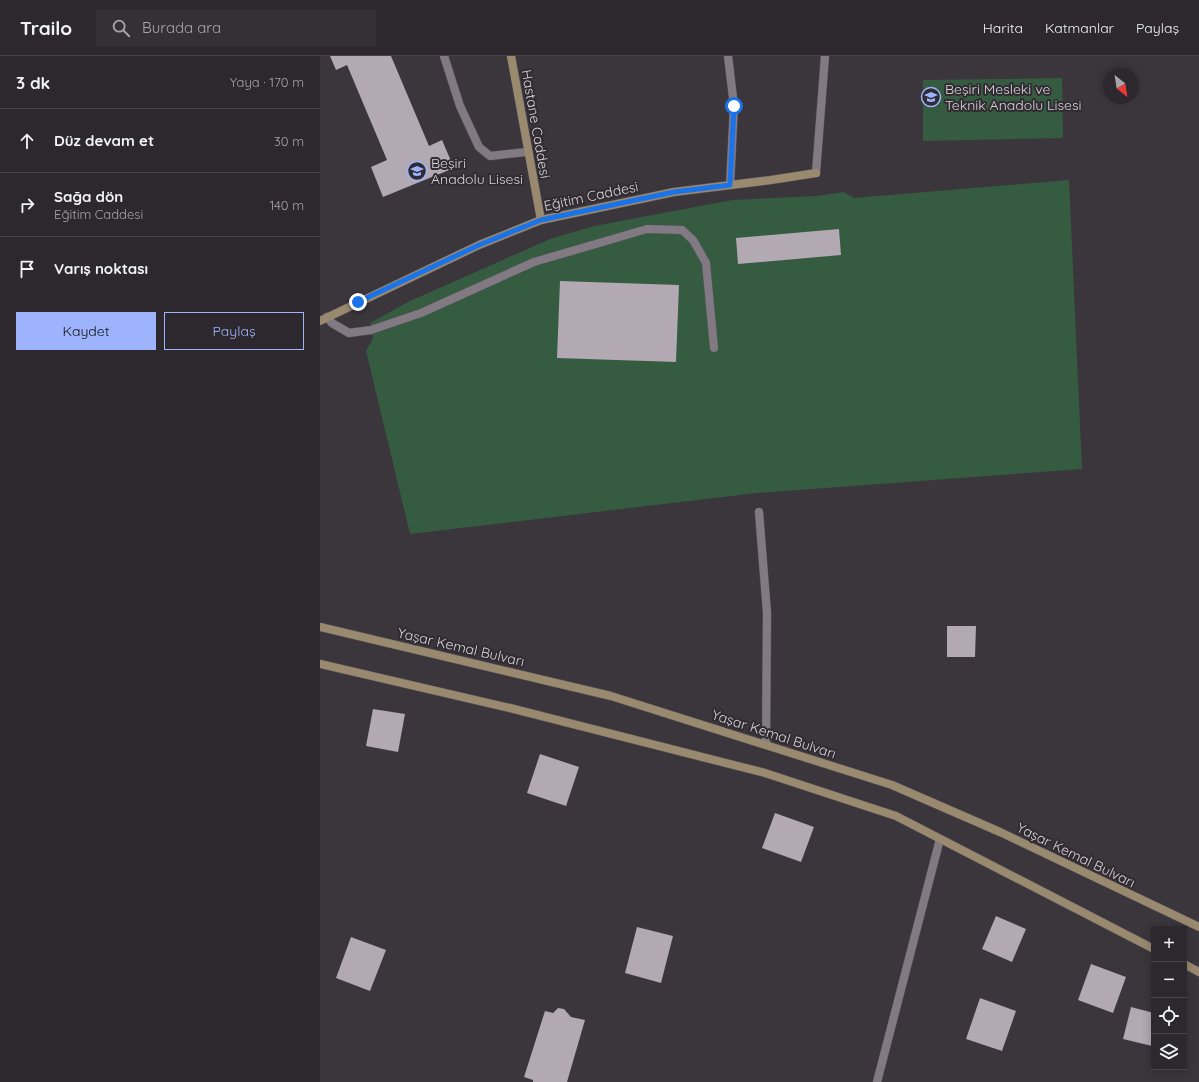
<!DOCTYPE html>
<html lang="tr">
<head>
<meta charset="utf-8">
<style>
	:root { --surface:#2c282d; --page:#343035; --text:#f1f3f6; --muted:#a6a6aa; --line:#484449; --accent:#9db4fd }
	body { margin:0; font-family:Quicksand,sans-serif; background:var(--page); color:var(--text) }
	.controls { position:absolute; right:12px; bottom:12px; display:grid; overflow:hidden; border-radius:0px; box-shadow:0 2px 10px #0003 }
	.controls button { width:36px; height:36px; display:grid; place-items:center; padding:0; border:0; border-bottom:1px solid var(--line); background:var(--surface); color:var(--text); font:20px sans-serif }
	.compass { position:absolute; left:783px; top:12px; width:36px; height:36px; border-radius:50%; background:var(--surface); box-shadow:0 2px 10px #0003; rotate:150deg }
	.stop { position:absolute; width:12px; height:12px; margin:-9px; border:3px solid #1a73e8; border-radius:50%; background:#fff }
	.stop.end { background:#1a73e8; border-color:#fff; box-shadow:0 1px 4px #0008 }
	.list { margin:0; padding:0; list-style:none }
	h2 { display:flex; justify-content:space-between; align-items:center; height:52px; margin:0; padding:0 16px; font-size:17px }
	h2 small { font-size:13px; font-weight:400; color:var(--muted) }
	.list li { display:grid; grid-template-columns:26px 1fr auto; gap:12px; align-items:center; box-sizing:border-box; height:64px; padding:0 16px; border-top:1px solid var(--line) }
	.list b { display:block; font-size:15px; white-space:nowrap }
	.list p { margin:0; font-size:13px; white-space:nowrap; color:var(--muted) }
	.list em { font-size:13px; font-style:normal; color:var(--muted) }
	.actions { display:flex; gap:8px; padding:12px 16px }
	.actions a { flex:1; padding:9px 0; border:1px solid var(--accent); border-radius:0px; text-align:center; font-size:14px; color:var(--accent) }
	.actions .main { background:var(--accent); color:#111 }
	.icon { flex:none; width:22px; height:22px; fill:none; stroke:currentColor; stroke-width:2; stroke-linecap:round; stroke-linejoin:round }
	.map { position:relative; flex:none; width:879px; height:1026px; overflow:hidden }
	header { display:flex; align-items:center; gap:24px; box-sizing:border-box; height:56px; padding:0 20px; background:var(--surface); border-bottom:1px solid var(--line) }
	header strong { font-size:19px }
	nav { display:flex; gap:22px; margin-inline-start:auto; font-size:14px }
	.search { width:280px; height:36px; background:var(--page); display:flex; align-items:center; gap:10px; box-sizing:border-box; padding:0 14px; border-radius:0px; color:var(--muted); font-size:15px }
	main { display:flex }
	aside { flex:1; background:var(--surface) }
	.map>svg:first-child { display:block }
	.green { fill:#355b40 }
	.building { fill:#b2a9b2 }
	.lines { fill:none; stroke-linecap:round; stroke-linejoin:round }
	.lane-casing { stroke:#59535a; stroke-width:9 }
	.street-casing { stroke:#59535a; stroke-width:9 }
	.secondary-casing { stroke:#59535a; stroke-width:9 }
	.lane { stroke:#817a83; stroke-width:8 }
	.street { stroke:#817a83; stroke-width:8 }
	.secondary { stroke:#99896f; stroke-width:8 }
	.route { stroke:#1a73e8; stroke-width:5 }
	.labels { text-anchor:middle; dominant-baseline:central; stroke-width:4; stroke-linejoin:round; paint-order:stroke }
	.poi-label { font-size:14px; fill:#d8d4d9; stroke:#312b32; text-anchor:start }
	.street-label { font-size:14px; fill:#d8d4d9; stroke:#312b32 }
</style>
</head>
<body>
<header>
<strong>Trailo</strong>
<div class="search"><svg class="icon" aria-label="search" viewBox="0 0 24 24"><circle cx="10" cy="10" r="6"/><path d="M15 15l6 6"/></svg>Burada ara</div>
<nav><a>Harita</a><a>Katmanlar</a><a>Paylaş</a></nav>
</header>
<main>
<aside>
<h2>3 dk<small>Yaya · 170 m</small></h2>
<ul class="list">
<li><svg class="icon" aria-label="ahead" viewBox="0 0 24 24"><path d="M12 20V5M6 11l6-6 6 6"/></svg><div><b>Düz devam et</b></div><em>30 m</em></li>
<li><svg class="icon" aria-label="right" viewBox="0 0 24 24"><path d="M7 20v-9h11M14 6l5 5-5 5"/></svg><div><b>Sağa dön</b><p>Eğitim Caddesi</p></div><em>140 m</em></li>
<li><svg class="icon" aria-label="arrive" viewBox="0 0 24 24"><path d="M6 21V4h12l-3 4 3 4H6"/></svg><div><b>Varış noktası</b></div></li>
</ul>
<div class="actions"><a class="main">Kaydet</a><a>Paylaş</a></div>
</aside>
<div class="map">
<svg width="879" height="1026" viewBox="0 0 879 1026">
	<rect width="100%" height="100%" fill="#3b353c"/>
	<g class="green">
		<path d="M742 22 743 82 603 85V24Z"/>
		<path d="M749 124 762 413 437 437 90 478 46 295 53 282 50 267 90 245 230 183 274 170 412 144 496 140 524 136 534 142Z"/>
	</g>
	<g class="building">
		<path d="M10 0H71L109 90 122 84 134 112 63 141 51 111 67 104 27 9 16 14Z"/>
		<path d="M519 173 521 199 418 208 416 182Z"/>
		<path d="M240 225 359 229 356 306 237 302Z"/>
		<path d="M627 570H656L655 601H627Z"/>
		<path d="M53 653 85 658 78 696 46 690Z"/>
		<path d="M220 698 259 711 246 750 207 737Z"/>
		<path d="M455 757 494 771 481 806 442 792Z"/>
		<path d="M676 860 706 873 692 906 662 893Z"/>
		<path d="M317 871 353 880 341 927 305 917Z"/>
		<path d="M31 881 66 894 50 935 16 922Z"/>
		<path d="M771 908 806 921 793 957 758 944Z"/>
		<path d="M660 942 696 955 682 995 646 983Z"/>
		<path d="M811 951 834 957V982L832 990 803 983Z"/>
		<path d="M238 952 244 953 251 961 265 964 247 1026H213V1024L204 1021 225 955 233 957Z"/>
	</g>
	<g class="lines">
		<g class="lane-casing">
			<g id="lane">
				<path d="M124 0 140 50 159 91 170 100 207 96"/>
				<path d="M408 0 414 50 410 129"/>
				<path d="M496 117 505 0"/>
				<path d="M7 261 12 267 29 277 51 274 101 257 214 206 327 173 362 174 373 184 386 207 394 292"/>
			</g>
		</g>
		<g class="street-casing">
			<g id="street">
				<path d="M439 456 447 557 446 688"/>
				<path d="M557 1026 620 783"/>
			</g>
		</g>
		<g class="secondary-casing">
			<g id="secondary">
				<path d="M191 0 221 164"/>
				<path d="M0 265 159 189 221 164 354 136 451 124 496 117"/>
				<path d="M0 571 291 640 572 729 680 776 879 871"/>
				<path d="M0 608 190 652 445 717 576 760 834 893"/>
				<path d="M864 908 879 916"/>
			</g>
		</g>
		<use href="#lane" class="lane"/>
		<use href="#street" class="street"/>
		<use href="#secondary" class="secondary"/>
	</g>
	<g class="lines">
		<path class="route" d="M38 246 159 189 221 164 354 136 410 129 414 50"/>
	</g>
	<defs>
		<g id="school-ring" transform="scale(1)"><circle r="9.5" fill="#312b32" stroke="#9db4fd" stroke-width="1.5"/><path d="M0-5L7-2L0 1L-7-2ZM-4 1L0 2.5L4 1V4Q0 6-4 4Z" fill="#9db4fd"/></g>
	</defs>
	<g fill-rule="evenodd">
		<use href="#school-ring" x="611" y="41"/>
		<use href="#school-ring" x="97" y="115"/>
	</g>
	<g class="labels">
		<g class="poi-label">
			<text x="625" y="33">Beşiri Mesleki ve<tspan x="625" dy="16">Teknik Anadolu Lisesi</tspan></text>
			<text x="111" y="107">Beşiri<tspan x="111" dy="16">Anadolu Lisesi</tspan></text>
		</g>
		<g class="street-label">
			<text transform="translate(216 68) rotate(80)">Hastane Caddesi</text>
			<text transform="translate(271 140) rotate(-12)">Eğitim Caddesi</text>
			<text transform="translate(141 591) rotate(13)">Yaşar Kemal Bulvarı</text>
			<text transform="translate(454 678) rotate(18)">Yaşar Kemal Bulvarı</text>
			<text transform="translate(756 799) rotate(26)">Yaşar Kemal Bulvarı</text>
		</g>
	</g>
</svg>
<div class="controls">
<button>+</button>
<button>−</button>
<button><svg class="icon" aria-label="locate" viewBox="0 0 24 24"><circle cx="12" cy="12" r="6"/><path d="M12 2v4M12 18v4M2 12h4M18 12h4"/></svg></button>
<button><svg class="icon" aria-label="layers" viewBox="0 0 24 24"><path d="M12 4l9 5-9 5-9-5zM3 14l9 5 9-5"/></svg></button>
</div>
<svg class="compass" viewBox="-18 -18 36 36"><path d="M0-13l5 13h-10z" fill="#e53935"/><path d="M0 13l5-13h-10z" fill="#a6a6aa"/></svg>
<div class="stop" style="left:414px;top:50px"></div>
<div class="stop end" style="left:38px;top:246px"></div>
</div>
</main>
</body>
</html>
